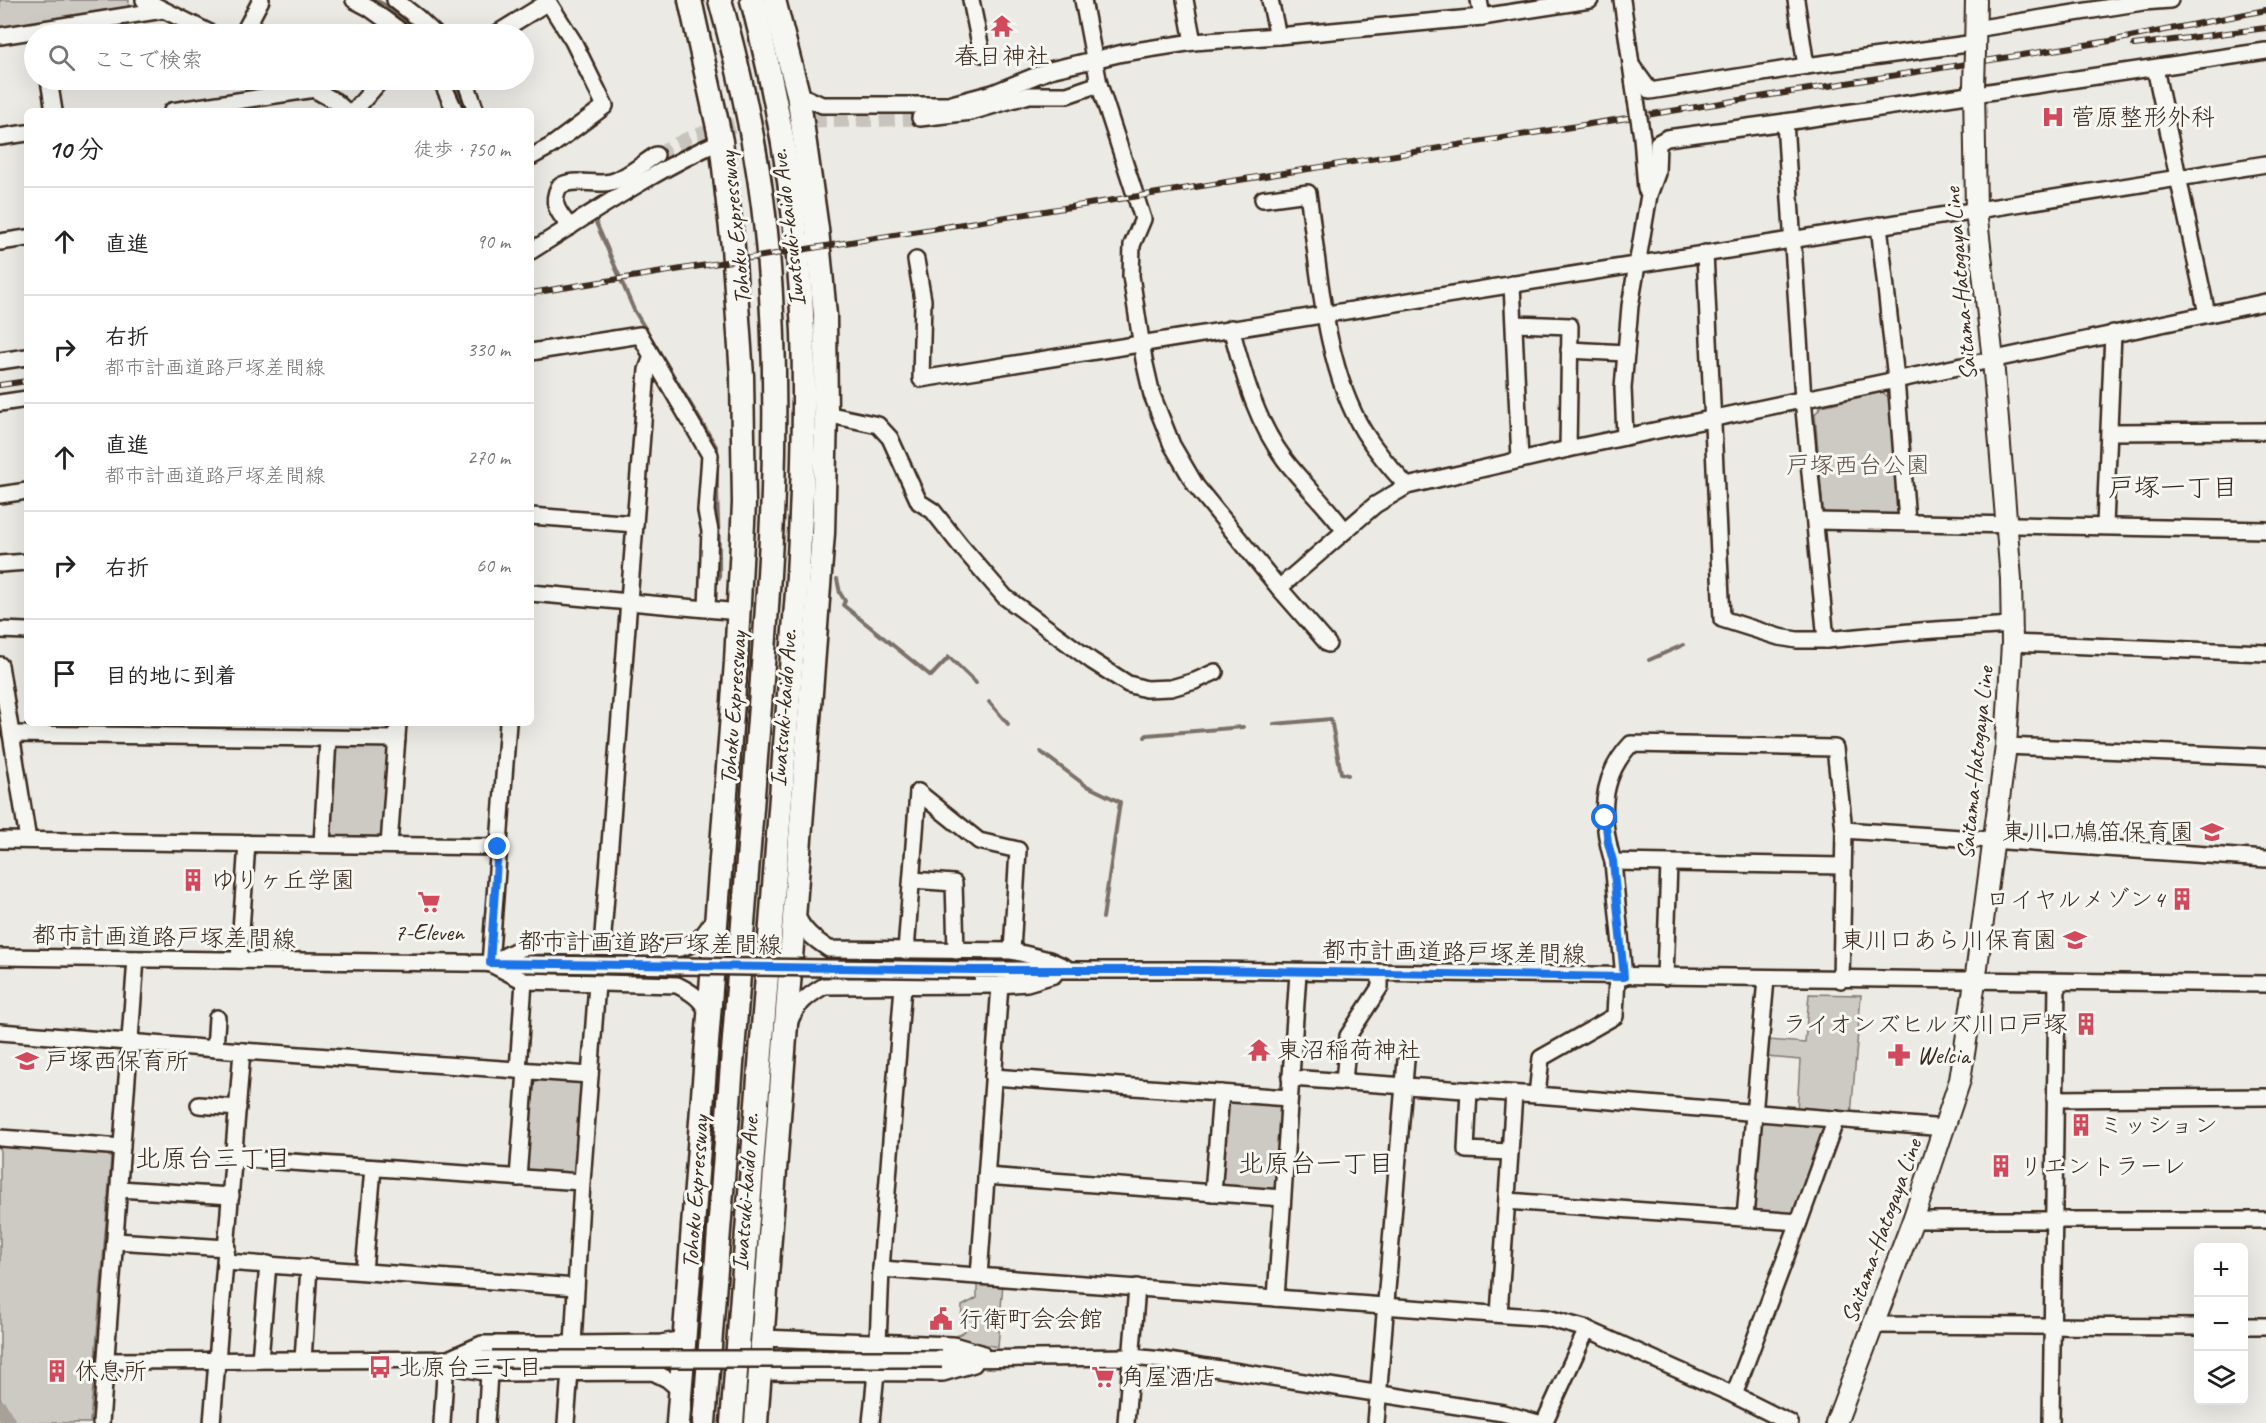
<!DOCTYPE html>
<html lang="ja">
<head>
<meta charset="utf-8">
<style>
	:root { --surface:#fff; --page:#f6f6f6; --text:#222; --muted:#767676; --line:#e0e0e0 }
	body { margin:0; font-family:Caveat,"Klee One",sans-serif; background:var(--page); color:var(--text) }
	.controls { position:absolute; right:18px; bottom:18px; display:grid; overflow:hidden; border-radius:9px; box-shadow:0 6px 24px #0002 }
	.controls button { width:54px; height:54px; display:grid; place-items:center; padding:0; border:0; border-bottom:2px solid var(--line); background:var(--surface); color:var(--text); font:30px sans-serif }
	.stop { position:absolute; width:18px; height:18px; margin:-14px; border:4px solid #1a73e8; border-radius:50%; background:#fff }
	.stop.end { background:#1a73e8; border-color:#fff; box-shadow:0 2px 6px #0008 }
	.list { margin:0; padding:0; list-style:none }
	h2 { display:flex; justify-content:space-between; align-items:center; height:78px; margin:0; padding:0 24px; font-size:26px }
	h2 small { font-size:20px; font-weight:400; color:var(--muted) }
	.list li { display:grid; grid-template-columns:39px 1fr auto; gap:18px; align-items:center; box-sizing:border-box; height:108px; padding:0 24px; border-top:2px solid var(--line) }
	.list b { display:block; font-size:22px; white-space:nowrap }
	.list p { margin:0; font-size:20px; white-space:nowrap; color:var(--muted) }
	.list em { font-size:20px; font-style:normal; color:var(--muted) }
	.icon { flex:none; width:33px; height:33px; fill:none; stroke:currentColor; stroke-width:2; stroke-linecap:round; stroke-linejoin:round }
	.map { position:relative; flex:none; width:2266px; height:1423px; overflow:hidden }
	.search { position:absolute; background:var(--surface); box-shadow:0 6px 24px #0002; left:24px; top:24px; width:510px; height:66px; display:flex; align-items:center; gap:15px; box-sizing:border-box; padding:0 21px; border-radius:33px; color:var(--muted); font-size:22px }
	.panel { position:absolute; background:var(--surface); box-shadow:0 6px 24px #0002; left:24px; top:108px; width:510px; height:618px; border-radius:9px }
	.map>svg:first-child { display:block }
	.green { fill:#cdcac4; stroke:#847a71; stroke-width:1.5 }
	.lines { fill:none; stroke-linecap:round; stroke-linejoin:round }
	.stream { stroke:#7c7167; stroke-width:4 }
	.canal { stroke:#a8a198; stroke-width:14 }
	.minor-tunnel { stroke:#c8c4bd; stroke-width:15; stroke-dasharray:15 8; stroke-linecap:butt }
	.minor-casing { stroke:#3b2a1e; stroke-width:20 }
	.major-casing { stroke:#3b2a1e; stroke-width:24 }
	.highway-casing { stroke:#3b2a1e; stroke-width:27 }
	.minor { stroke:#f6f6f2; stroke-width:15 }
	.major { stroke:#f6f6f2; stroke-width:20 }
	.highway { stroke:#f6f6f2; stroke-width:22 }
	.rail-casing { stroke:#3b2a1e; stroke-width:6 }
	.rail { stroke:#f6f6f2; stroke-width:4; stroke-dasharray:11; stroke-linecap:butt }
	.minor-bridge-casing { stroke:#3b2a1e; stroke-width:20; stroke-linecap:butt }
	.major-bridge-casing { stroke:#3b2a1e; stroke-width:24; stroke-linecap:butt }
	.minor-bridge { stroke:#f6f6f2; stroke-width:15 }
	.major-bridge { stroke:#f6f6f2; stroke-width:20 }
	.route { stroke:#1a73e8; stroke-width:8 }
	.labels { text-anchor:middle; dominant-baseline:central; stroke-width:6; stroke-linejoin:round; paint-order:stroke }
	.poi-label { font-size:24px; fill:#3b2a1e; stroke:#f6f6f2; text-anchor:start }
	.street-label { font-size:24px; fill:#3b2a1e; stroke:#f6f6f2 }
	.park-label { font-size:24px; fill:#605248; stroke:#f6f6f2 }
	.neighbourhood-label { font-size:26px; fill:#3b2a1e; stroke:#f6f6f2 }
</style>
</head>
<body>
<div class="map">
<svg width="2266" height="1423" viewBox="0 0 2266 1423">
	<rect width="100%" height="100%" fill="#ebeae5"/>
	<filter id="ink" filterUnits="userSpaceOnUse"><feTurbulence type="fractalNoise" baseFrequency=".0167" numOctaves="2"/><feDisplacementMap in="SourceGraphic" scale="12" xChannelSelector="R" yChannelSelector="G"/><feConvolveMatrix kernelMatrix="1 2 1 2 8 2 1 2 1" color-interpolation-filters="sRGB"/></filter>
	<g filter="url(#ink)">
		<g class="green">
			<path d="M0 0H129L128 10 0 31Z"/>
			<path d="M1882 392 1891 399 1901 510 1894 517 1827 515 1823 510 1815 414 1822 406Z"/>
			<path d="M336 743 384 744 390 749 385 832 377 839 329 837 331 748Z"/>
			<path d="M1809 994 1861 995 1851 1116 1797 1112 1800 1060 1767 1057 1768 1040 1805 1043Z"/>
			<path d="M535 1078 581 1081 586 1087 581 1170 574 1177 526 1174 528 1082Z"/>
			<path d="M1227 1099 1278 1103 1284 1111 1280 1185 1273 1192 1219 1188Z"/>
			<path d="M1763 1119 1824 1123 1827 1132 1798 1210 1790 1215 1754 1213 1751 1209 1757 1123Z"/>
			<path d="M0 1143 105 1152 111 1158 90 1423H14L0 1398Z"/>
			<path d="M977 1281 1003 1283 998 1347 952 1338 965 1331 963 1323H961L962 1306 977 1298Z"/>
		</g>
		<g class="lines">
			<g class="stream">
				<path d="M375 0 385 5 422 34"/>
				<path d="M452 80 461 96 466 111"/>
				<path d="M594 218 634 310 717 448V455"/>
				<path d="M717 463C716 501 720 539 719 578"/>
				<path d="M837 579 840 593 845 601 843 605 931 676 949 657 976 683"/>
				<path d="M1649 660 1683 645"/>
				<path d="M989 702 1008 724"/>
				<path d="M1274 724 1331 719 1341 773 1348 775"/>
				<path d="M1145 737 1147 735 1243 727"/>
				<path d="M1041 752 1085 785 1120 802 1103 918"/>
			</g>
			<path class="canal" d="M0 1407 9 1423"/>
			<path class="minor-tunnel" d="M656 155 694 136 743 123 920 118"/>
			<g class="minor-casing">
				<g id="minor">
					<path d="M144 0 212 34"/>
					<path d="M354 0 369 8 405 34"/>
					<path d="M395 0 418 18 435 34"/>
					<path d="M971 0 982 54"/>
					<path d="M1083 0 1099 84 1143 219 1132 245 1131 276 1144 360 1152 395 1172 445 1196 486 1279 588 1375 505 1407 486 1568 449 2266 302"/>
					<path d="M1185 0 1193 42"/>
					<path d="M1270 0 1278 36"/>
					<path d="M1479 0 1482 17"/>
					<path d="M1622 0 1636 100"/>
					<path d="M1796 0 1806 66"/>
					<path d="M1975 29 2143 2 2170 0"/>
					<path d="M243 34 261 0"/>
					<path d="M496 34 548 2"/>
					<path d="M0 36 163 10"/>
					<path d="M1631 65 1650 91 1806 66 1975 43"/>
					<path d="M2155 68 2207 314"/>
					<path d="M49 80 54 111"/>
					<path d="M297 80 335 101 346 111"/>
					<path d="M441 80 455 111"/>
					<path d="M465 80 476 111"/>
					<path d="M798 94 822 105H948L993 93 1050 70 1123 53 1193 42 1278 36 1482 17 1590 0"/>
					<path d="M172 111 315 89"/>
					<path d="M354 111 381 80"/>
					<path d="M920 118 971 112 1029 95H1067L1099 84"/>
					<path d="M1785 122 1803 399 1826 640"/>
					<path d="M0 137 27 133"/>
					<path d="M1642 137 1646 189"/>
					<path d="M531 157 551 146 605 106 573 41 547 0"/>
					<path d="M1263 199 1308 193C1319 268 1324 367 1364 432 1376 451 1392 470 1407 486"/>
					<path d="M1879 225 1896 379 1907 521"/>
					<path d="M570 227C559 213 550 204 559 187 572 177 595 186 611 182 626 178 642 164 656 155"/>
					<path d="M0 242 27 238"/>
					<path d="M531 251C594 212 653 171 721 141"/>
					<path d="M1705 253 1722 619 1779 637 1797 640H1826L1920 631 2012 625"/>
					<path d="M916 260 923 300 921 379 2266 164"/>
					<path d="M1512 284 1520 460"/>
					<path d="M1515 324 1570 326 1568 449"/>
					<path d="M1231 328C1244 375 1255 420 1285 460 1304 485 1327 506 1345 531"/>
					<path d="M1569 350 1626 353"/>
					<path d="M531 352 640 335 652 356 647 370 602 947"/>
					<path d="M652 356 710 455 706 511 710 531 707 608"/>
					<path d="M0 361 27 357"/>
					<path d="M0 403 27 399"/>
					<path d="M826 414 878 425 890 438 919 502 933 511 960 545 1005 597 1092 661 1128 684 1146 689 1171 688 1195 681 1215 672"/>
					<path d="M2110 432 2266 431"/>
					<path d="M1625 437 1623 388 1630 306 1649 195 1657 173 1658 143 1667 138 1785 122 2266 51"/>
					<path d="M0 495 27 491"/>
					<path d="M531 516 635 524"/>
					<path d="M1816 521 2266 530"/>
					<path d="M2105 525 2113 333"/>
					<path d="M0 564 27 562"/>
					<path d="M1279 588 1328 644"/>
					<path d="M531 593 739 612"/>
					<path d="M0 630 27 631"/>
					<path d="M2012 643 2266 653"/>
					<path d="M0 665 28 840"/>
					<path d="M11 734 397 739"/>
					<path d="M2006 746 2266 757"/>
					<path d="M918 792 979 841 1018 850 1012 951"/>
					<path d="M1844 830 2266 859"/>
					<path d="M0 840 498 847"/>
					<path d="M322 844 328 739"/>
					<path d="M389 845 398 723"/>
					<path d="M1613 862 1843 866"/>
					<path d="M912 880 954 883 956 951"/>
					<path d="M796 914C803 931 814 939 829 949L1012 951 1049 960 1065 967"/>
					<path d="M906 951 918 792"/>
					<path d="M0 957 536 964"/>
					<path d="M239 960 247 843"/>
					<path d="M495 961 521 948 538 946 675 949C696 946 705 935 715 917"/>
					<path d="M490 964 508 723"/>
					<path d="M493 965 524 981 677 985C693 993 702 999 709 1015"/>
					<path d="M975 970H1205L2266 984"/>
					<path d="M1624 977 1613 862C1600 818 1599 778 1631 744L1835 748 1844 830 1841 980"/>
					<path d="M1665 977 1669 864"/>
					<path d="M790 1021C796 1004 809 995 824 986L1000 985 1027 983 1054 975"/>
					<path d="M0 1032 242 1051 590 1075"/>
					<path d="M215 1049 217 1018"/>
					<path d="M518 1070 524 981"/>
					<path d="M993 1077 1289 1098"/>
					<path d="M1290 1078 1537 1095 1945 1128"/>
					<path d="M1344 1082 1348 1036 1380 987V973"/>
					<path d="M1469 1090 1466 1150 1510 1152"/>
					<path d="M1537 1095 1541 1058 1615 1016 1617 977"/>
					<path d="M2055 1099 2266 1097"/>
					<path d="M199 1105 238 1108"/>
					<path d="M0 1138 122 1147"/>
					<path d="M234 1158 582 1182"/>
					<path d="M986 1176 1282 1198"/>
					<path d="M518 1178 526 1071"/>
					<path d="M119 1189 231 1196"/>
					<path d="M1213 1193 1221 1093"/>
					<path d="M1507 1201 1799 1222"/>
					<path d="M1745 1217 1766 979"/>
					<path d="M1913 1220H2266"/>
					<path d="M115 1241 227 1248"/>
					<path d="M226 1262 576 1287"/>
					<path d="M881 1269 1547 1318 1587 1329 1734 1395 1790 1423"/>
					<path d="M364 1271 373 1168"/>
					<path d="M979 1276 1000 985"/>
					<path d="M1276 1298 1298 973"/>
					<path d="M1499 1314 1514 1094"/>
					<path d="M1875 1325 2198 1327"/>
					<path d="M2244 1326H2266"/>
					<path d="M761 1338 953 1345 981 1353"/>
					<path d="M878 1343 881 1269 903 986"/>
					<path d="M573 1344 661 1343 684 1339"/>
					<path d="M942 1359 1132 1357 1162 1360 1503 1413 1538 1423"/>
					<path d="M260 1360 268 1264"/>
					<path d="M303 1360 309 1267"/>
					<path d="M446 1360 482 1344H573L582 1182 597 984"/>
					<path d="M106 1361 492 1359"/>
					<path d="M456 1367 489 1373 653 1372 667 1379 681 1391"/>
					<path d="M759 1372 943 1373 974 1364"/>
					<path d="M1734 1395 1799 1222 1836 1119"/>
					<path d="M101 1423 136 959"/>
					<path d="M212 1423 242 1051"/>
					<path d="M442 1423 446 1360"/>
					<path d="M486 1423 489 1373"/>
					<path d="M566 1423 570 1372"/>
					<path d="M871 1423 876 1373"/>
					<path d="M1126 1423 1137 1287"/>
					<path d="M1376 1423 1406 1060"/>
					<path d="M1544 1423 1587 1329"/>
					<path d="M2051 1423 2057 983"/>
				</g>
			</g>
			<g class="major-casing">
				<g id="major">
					<path d="M1975 51 1976 0"/>
					<path d="M1836 1423 1913 1220 1960 1080 1975 982 2006 746 2012 643 2011 579 1993 360 1976 211 1974 86"/>
				</g>
			</g>
			<g class="highway-casing">
				<g id="highway">
					<path d="M678 1423 736 662 744 503 742 376 733 247 721 141 690 0"/>
					<path d="M704 1423C720 1222 735 1022 751 821 766 625 786 429 766 232 758 153 741 76 720 0"/>
					<path d="M732 1423 797 592C802 505 806 419 803 332 799 221 780 108 752 0"/>
					<path d="M756 1423 823 533 826 414 825 315 817 229 798 94 774 0"/>
				</g>
			</g>
			<use href="#minor" class="minor"/>
			<use href="#major" class="major"/>
			<use href="#highway" class="highway"/>
			<g class="rail-casing">
				<g id="rail">
					<path d="M2134 45 2266 28"/>
					<path d="M531 293 2110 41 2266 10"/>
					<path d="M0 385 27 381"/>
				</g>
			</g>
			<use href="#rail" class="rail"/>
			<g class="minor-bridge-casing">
				<g id="minor-bridge">
					<path d="M1636 100 1642 137"/>
					<path d="M536 964 975 970"/>
					<path d="M492 1359H942"/>
				</g>
			</g>
			<g class="major-bridge-casing">
				<path id="major-bridge" d="M1974 86 1975 51"/>
			</g>
			<use href="#minor-bridge" class="minor-bridge"/>
			<use href="#major-bridge" class="major-bridge"/>
		</g>
	</g>
	<g class="lines" filter="url(#ink)">
		<path class="route" d="M498 847 490 963 975 970H1205L1624 977 1613 861 1608 843 1605 818"/>
	</g>
	<defs>
		<g id="temple-bare" transform="scale(1.8)"><path d="M0-6L5-2H3V0L6.5 2.5H4V6H1.5V3h-3V6H-4V2.5H-6.5L-3 0V-2H-5Z" fill="#d1495b" stroke="#f6f6f2" stroke-width="2.5" paint-order="stroke"/></g>
		<g id="hospital-bare" transform="scale(1.8)"><path d="M-5-5h3v3.5h4V-5h3V5h-3V1.5h-4V5h-3Z" fill="#d1495b" stroke="#f6f6f2" stroke-width="2.5" paint-order="stroke"/></g>
		<g id="school-bare" transform="scale(1.8)"><path d="M0-5L7-2L0 1L-7-2ZM-4 1L0 2.5L4 1V4Q0 6-4 4Z" fill="#d1495b" stroke="#f6f6f2" stroke-width="2.5" paint-order="stroke"/></g>
		<g id="building-bare" transform="scale(1.8)"><path d="M-4-6H4V6H1V3H-1V6H-4ZM-2.5-4.3h1.7v1.8h-1.7ZM.8-4.3h1.7v1.8H.8ZM-2.5-1h1.7V.8h-1.7ZM.8-1h1.7V.8H.8Z" fill="#d1495b" stroke="#f6f6f2" stroke-width="2.5" paint-order="stroke"/></g>
		<g id="supermarket-bare" transform="scale(1.8)"><path d="M-6-5.5h2.5l.6 2H6L4.5 2H-2.5L-4.4-4H-6ZM-1.5 3.2a1.3 1.3 0 1 0 .1 0ZM3 3.2a1.3 1.3 0 1 0 .1 0Z" fill="#d1495b" stroke="#f6f6f2" stroke-width="2.5" paint-order="stroke"/></g>
		<g id="pharmacy-bare" transform="scale(1.8)"><path d="M-2-6h4v4h4v4h-4v4h-4v-4h-4v-4h4Z" fill="#d1495b" stroke="#f6f6f2" stroke-width="2.5" paint-order="stroke"/></g>
		<g id="civic-bare" transform="scale(1.8)"><path d="M-.6-6.5H3V-4.5H.6V-3L4-1V1h2V6H-6V1h2V-1L-.6-3ZM-1.2 2.5V6h2.4V2.5Z" fill="#d1495b" stroke="#f6f6f2" stroke-width="2.5" paint-order="stroke"/></g>
		<g id="bus-bare" transform="scale(1.8)"><path d="M-5-6H5V4H4V6H2V4H-2V6H-4V4H-5ZM-3.5-4V0h7V-4ZM-3.5 1.2v1.5H-2V1.2ZM2 1.2v1.5H3.5V1.2Z" fill="#d1495b" stroke="#f6f6f2" stroke-width="2.5" paint-order="stroke"/></g>
	</defs>
	<g fill-rule="evenodd">
		<use href="#temple-bare" x="1002" y="26"/>
		<use href="#hospital-bare" x="2053" y="117"/>
		<use href="#school-bare" x="2212" y="832"/>
		<use href="#building-bare" x="193" y="880"/>
		<use href="#building-bare" x="2182" y="899"/>
		<use href="#supermarket-bare" x="429" y="902"/>
		<use href="#school-bare" x="2075" y="940"/>
		<use href="#building-bare" x="2086" y="1024"/>
		<use href="#temple-bare" x="1259" y="1050"/>
		<use href="#pharmacy-bare" x="1899" y="1055"/>
		<use href="#school-bare" x="27" y="1061"/>
		<use href="#building-bare" x="2081" y="1125"/>
		<use href="#building-bare" x="2001" y="1166"/>
		<use href="#civic-bare" x="941" y="1319"/>
		<use href="#bus-bare" x="380" y="1367"/>
		<use href="#building-bare" x="57" y="1371"/>
		<use href="#supermarket-bare" x="1103" y="1377"/>
	</g>
	<g class="labels">
		<g class="poi-label">
			<text x="1002" y="56" text-anchor="middle">春日神社</text>
			<text x="2071" y="117">菅原整形外科</text>
			<text x="2194" y="832" text-anchor="end">東川口鳩笛保育園</text>
			<text x="211" y="880">ゆりヶ丘学園</text>
			<text x="2164" y="899" text-anchor="end">ロイヤルメゾン4</text>
			<text x="429" y="932" text-anchor="middle">7-Eleven</text>
			<text x="2057" y="940" text-anchor="end">東川口あら川保育園</text>
			<text x="2068" y="1024" text-anchor="end">ライオンズヒルズ川口戸塚</text>
			<text x="1277" y="1050">東沼稲荷神社</text>
			<text x="1917" y="1055">Welcia</text>
			<text x="45" y="1061">戸塚西保育所</text>
			<text x="2099" y="1125">ミッション</text>
			<text x="2019" y="1166">リエントラーレ</text>
			<text x="959" y="1319">行衛町会会館</text>
			<text x="398" y="1367">北原台三丁目</text>
			<text x="75" y="1371">休息所</text>
			<text x="1121" y="1377">角屋酒店</text>
		</g>
		<g class="street-label">
			<text transform="translate(735 228) rotate(-96)">Tohoku Expressway</text>
			<text transform="translate(788 228) rotate(-97)">Iwatsuki-kaido Ave.</text>
			<text transform="translate(1960 284) rotate(-95)">Saitama-Hatogaya Line</text>
			<text transform="translate(733 708) rotate(-86)">Tohoku Expressway</text>
			<text transform="translate(783 708) rotate(-86)">Iwatsuki-kaido Ave.</text>
			<text transform="translate(1975 763) rotate(-84)">Saitama-Hatogaya Line</text>
			<text transform="translate(164 937) rotate(1)">都市計画道路戸塚差間線</text>
			<text transform="translate(650 943) rotate(1)">都市計画道路戸塚差間線</text>
			<text transform="translate(1454 952) rotate(1)">都市計画道路戸塚差間線</text>
			<text transform="translate(695 1192) rotate(-86)">Tohoku Expressway</text>
			<text transform="translate(745 1192) rotate(-86)">Iwatsuki-kaido Ave.</text>
			<text transform="translate(1881 1231) rotate(-70)">Saitama-Hatogaya Line</text>
		</g>
		<g class="park-label">
			<text x="1858" y="465">戸塚西台公園</text>
		</g>
		<g class="neighbourhood-label">
			<text x="2173" y="487">戸塚一丁目</text>
			<text x="213" y="1158">北原台三丁目</text>
			<text x="1316" y="1163">北原台一丁目</text>
		</g>
	</g>
</svg>
<div class="controls">
<button>+</button>
<button>−</button>
<button><svg class="icon" aria-label="layers" viewBox="0 0 24 24"><path d="M12 4l9 5-9 5-9-5zM3 14l9 5 9-5"/></svg></button>
</div>
<div class="stop" style="left:1605px;top:818px"></div>
<div class="stop end" style="left:498px;top:847px"></div>
<div class="search"><svg class="icon" aria-label="search" viewBox="0 0 24 24"><circle cx="10" cy="10" r="6"/><path d="M15 15l6 6"/></svg>ここで検索</div>
<section class="panel">
<h2>10 分<small>徒歩 · 750 m</small></h2>
<ul class="list">
<li><svg class="icon" aria-label="ahead" viewBox="0 0 24 24"><path d="M12 20V5M6 11l6-6 6 6"/></svg><div><b>直進</b></div><em>90 m</em></li>
<li><svg class="icon" aria-label="right" viewBox="0 0 24 24"><path d="M7 20v-9h11M14 6l5 5-5 5"/></svg><div><b>右折</b><p>都市計画道路戸塚差間線</p></div><em>330 m</em></li>
<li><svg class="icon" aria-label="ahead" viewBox="0 0 24 24"><path d="M12 20V5M6 11l6-6 6 6"/></svg><div><b>直進</b><p>都市計画道路戸塚差間線</p></div><em>270 m</em></li>
<li><svg class="icon" aria-label="right" viewBox="0 0 24 24"><path d="M7 20v-9h11M14 6l5 5-5 5"/></svg><div><b>右折</b></div><em>60 m</em></li>
<li><svg class="icon" aria-label="arrive" viewBox="0 0 24 24"><path d="M6 21V4h12l-3 4 3 4H6"/></svg><div><b>目的地に到着</b></div></li>
</ul>
</section>
</div>
</body>
</html>
